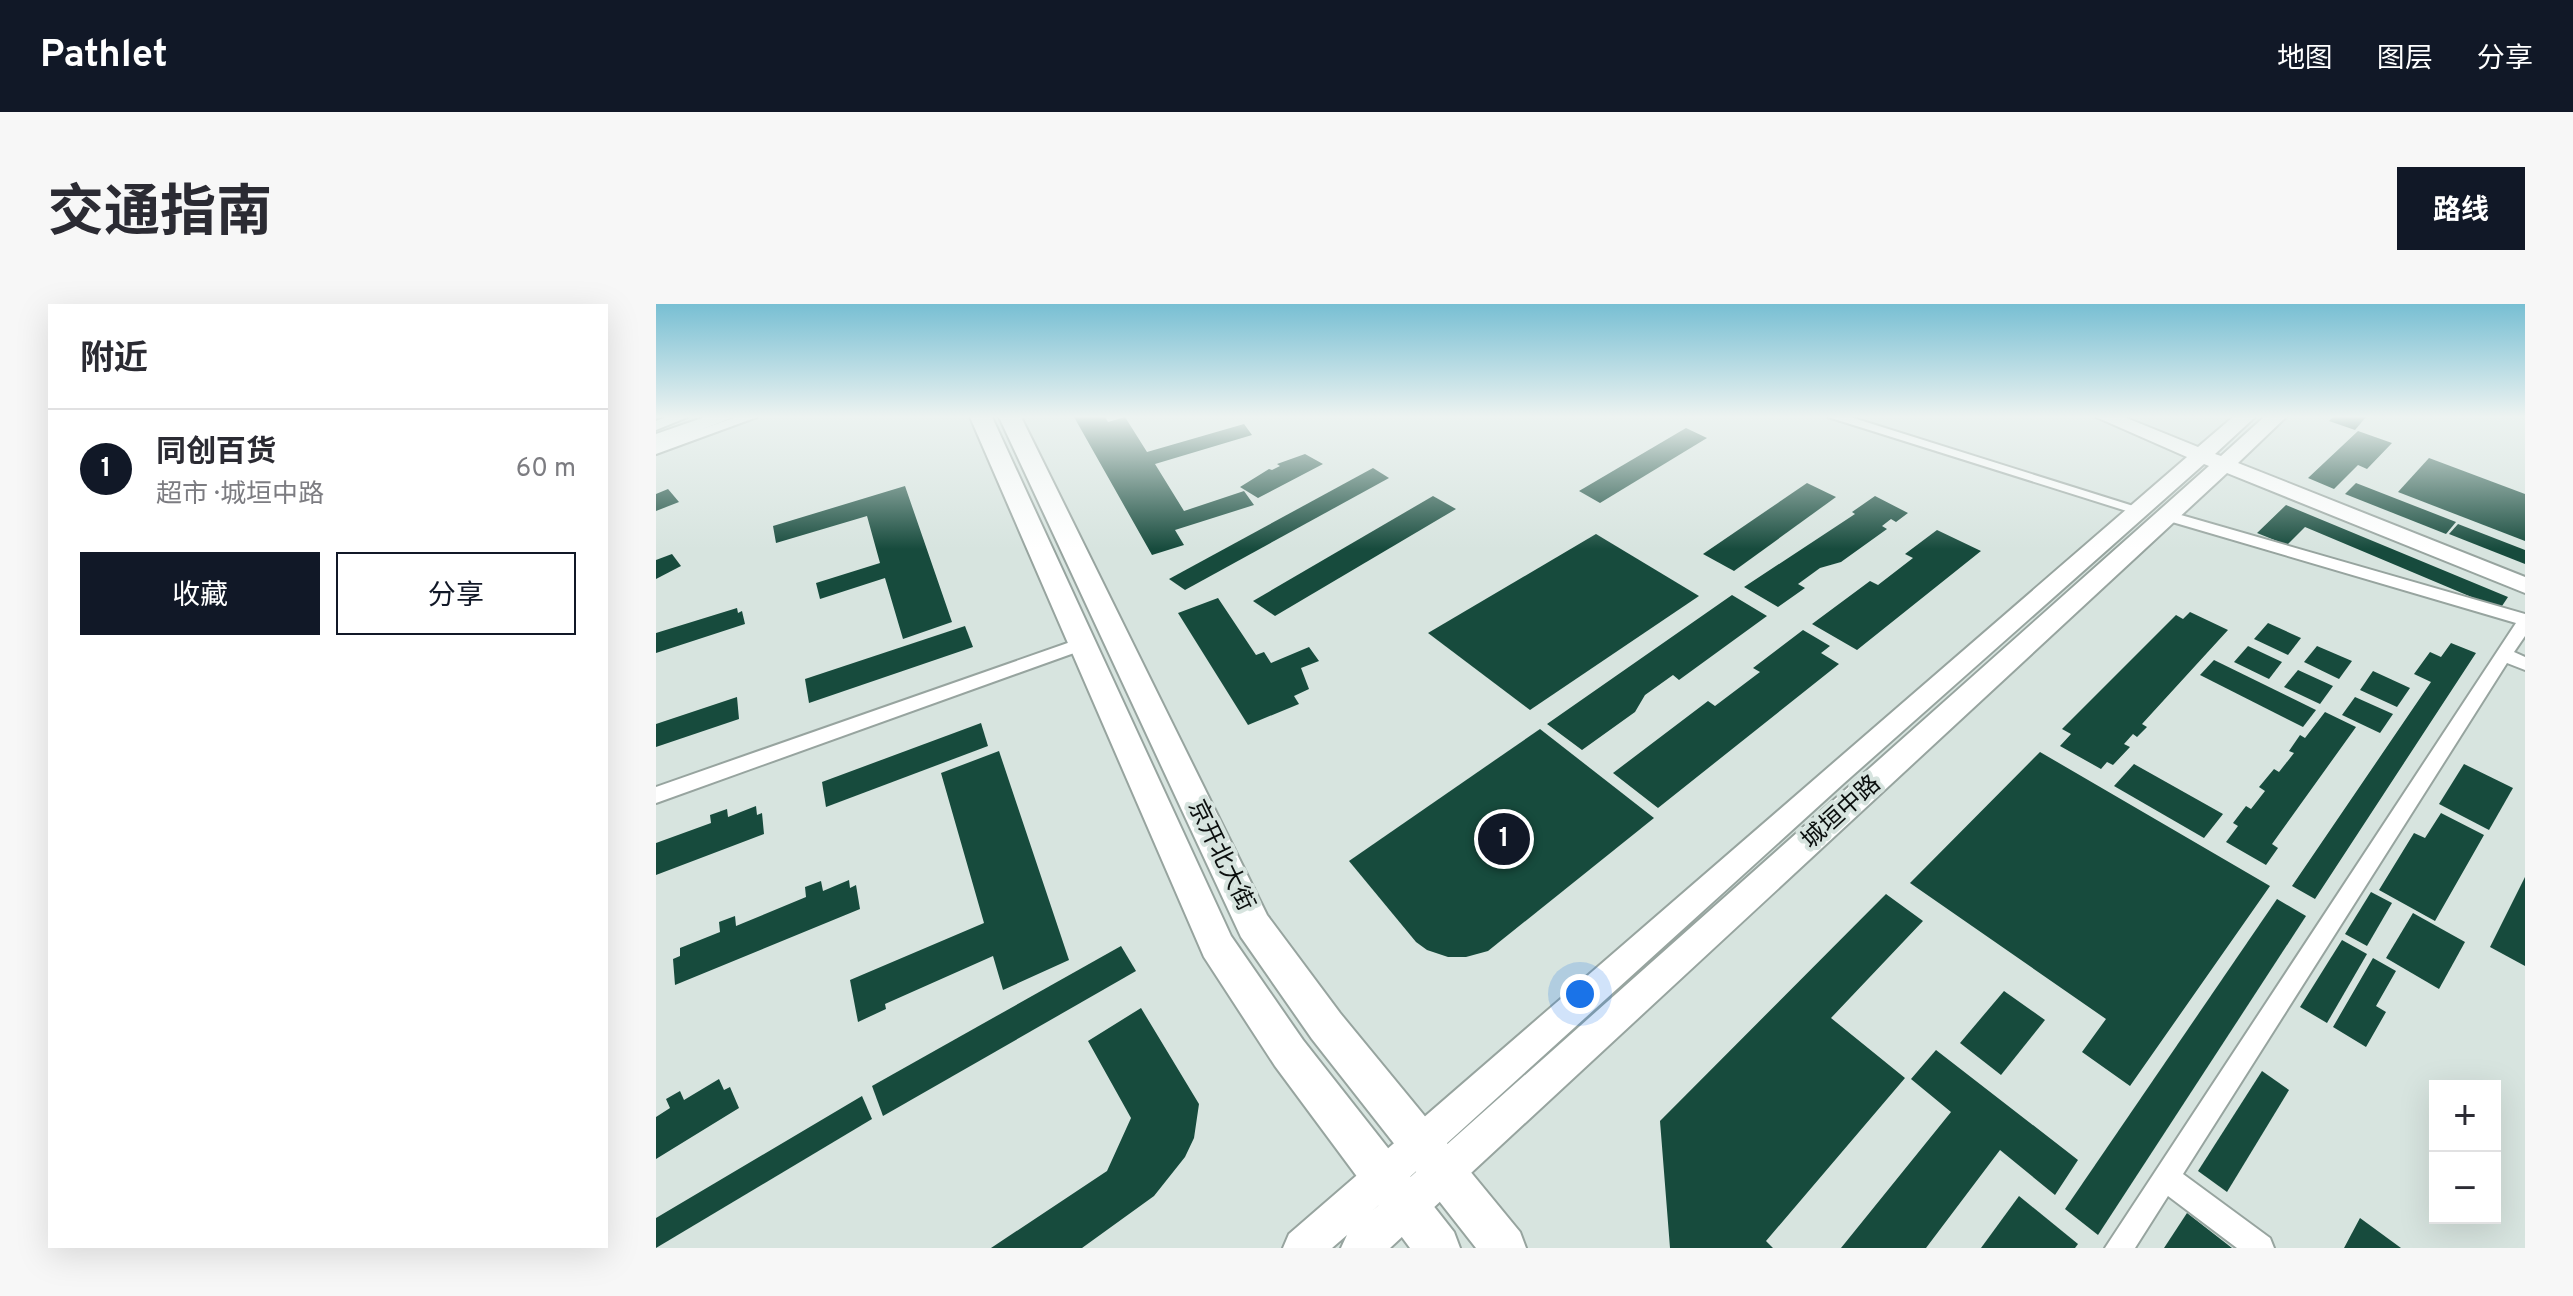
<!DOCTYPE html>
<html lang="zh">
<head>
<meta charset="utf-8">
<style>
	:root { --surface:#fff; --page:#f7f7f7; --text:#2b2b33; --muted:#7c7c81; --line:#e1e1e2; --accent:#111827 }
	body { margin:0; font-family:Overpass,"Noto Sans SC",sans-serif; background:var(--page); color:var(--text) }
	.controls { position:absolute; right:24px; bottom:24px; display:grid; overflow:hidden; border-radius:0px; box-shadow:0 8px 32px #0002 }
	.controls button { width:72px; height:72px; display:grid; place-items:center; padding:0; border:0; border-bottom:2px solid var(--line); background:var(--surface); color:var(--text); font:40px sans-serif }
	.you { position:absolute; left:924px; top:690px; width:28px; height:28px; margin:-20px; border:6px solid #fff; border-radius:50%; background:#1a73e8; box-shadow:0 0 0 12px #1a73e833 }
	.badge { display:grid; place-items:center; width:52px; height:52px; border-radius:50%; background:var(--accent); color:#fff; font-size:26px; font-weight:700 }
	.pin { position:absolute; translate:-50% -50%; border:4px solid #fff; box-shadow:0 2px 8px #0006 }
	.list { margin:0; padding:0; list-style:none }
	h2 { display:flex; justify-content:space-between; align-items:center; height:104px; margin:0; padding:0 32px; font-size:34px }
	h2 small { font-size:26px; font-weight:400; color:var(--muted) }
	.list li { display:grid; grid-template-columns:52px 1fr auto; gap:24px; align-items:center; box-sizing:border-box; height:120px; padding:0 32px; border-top:2px solid var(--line) }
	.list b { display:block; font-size:30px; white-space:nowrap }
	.list p { margin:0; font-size:26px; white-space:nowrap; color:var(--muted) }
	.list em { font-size:26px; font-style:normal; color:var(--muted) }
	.actions { display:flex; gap:16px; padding:24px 32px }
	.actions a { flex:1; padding:18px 0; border:2px solid var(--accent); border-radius:0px; text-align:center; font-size:28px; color:var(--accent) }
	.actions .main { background:var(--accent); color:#fff }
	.map { position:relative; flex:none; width:1869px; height:944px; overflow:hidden; border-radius:0px }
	header { display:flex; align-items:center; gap:48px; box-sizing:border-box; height:112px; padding:0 40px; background:var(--accent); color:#fff }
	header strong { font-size:38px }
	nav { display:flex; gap:44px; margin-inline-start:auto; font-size:28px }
	.intro { display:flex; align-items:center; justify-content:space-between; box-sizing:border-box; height:192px; padding:0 48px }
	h1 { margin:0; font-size:56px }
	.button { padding:20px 36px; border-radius:0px; background:var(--accent); color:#fff; font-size:28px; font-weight:700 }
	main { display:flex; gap:48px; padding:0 48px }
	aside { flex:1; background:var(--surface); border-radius:0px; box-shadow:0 8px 32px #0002 }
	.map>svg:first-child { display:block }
	.building { fill:#174b3d }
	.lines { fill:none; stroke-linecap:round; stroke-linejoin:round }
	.street-casing { stroke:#97a49f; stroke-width:4 }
	.secondary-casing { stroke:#97a49f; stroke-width:4 }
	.primary-casing { stroke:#97a49f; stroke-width:4 }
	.street { fill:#fff; fill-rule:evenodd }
	.secondary { fill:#fff; fill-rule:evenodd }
	.primary { fill:#fff; fill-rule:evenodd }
	.labels { text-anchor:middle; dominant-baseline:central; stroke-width:8; stroke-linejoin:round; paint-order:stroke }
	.street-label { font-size:24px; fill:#0b0f0e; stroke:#d7e4df }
</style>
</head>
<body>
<header>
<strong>Pathlet</strong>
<nav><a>地图</a><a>图层</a><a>分享</a></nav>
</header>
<div class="intro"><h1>交通指南</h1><a class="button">路线</a></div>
<main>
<aside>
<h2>附近<small></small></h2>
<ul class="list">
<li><span class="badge">1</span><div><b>同创百货</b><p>超市 · 城垣中路</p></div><em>60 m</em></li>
</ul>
<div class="actions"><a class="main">收藏</a><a>分享</a></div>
</aside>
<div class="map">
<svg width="1869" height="944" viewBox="0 0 1869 944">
	<rect width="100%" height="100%" fill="#d7e4df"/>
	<g class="building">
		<path d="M418 113H449L452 118 469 113 491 148 588 120 596 131 499 160 528 207 588 187 598 201 519 226 528 241 496 251Z"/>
		<path d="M1677 113H1710L1699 126 1673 117Z"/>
		<path d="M1030 124 1051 134 944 199 923 187Z"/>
		<path d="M1702 127 1736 139 1711 165 1702 161 1678 185 1652 174Z"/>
		<path d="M649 150 667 160 602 194 584 183 613 165 616 166 624 162 621 160Z"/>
		<path d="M1773 154 1869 190V237L1742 188Z"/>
		<path d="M717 164 733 174 529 286 513 275Z"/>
		<path d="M1151 179 1180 193 1078 267 1047 250Z"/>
		<path d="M1700 179 1800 218 1790 230 1689 190Z"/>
		<path d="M249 182 296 318 247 335 229 274 164 295 160 279 224 259 211 212 120 239 117 222Z"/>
		<path d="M12 185 23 198 0 207V190Z"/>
		<path d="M777 192 800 205 619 312 597 297Z"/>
		<path d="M1219 192 1252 209 1240 218 1235 215 1226 222 1231 225 1185 258 1164 264 1142 280 1149 284 1122 303 1088 283 1199 210 1196 208Z"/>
		<path d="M1630 201 1852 293 1844 305 1649 223 1631 241 1601 229Z"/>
		<path d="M1802 220 1869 246V260L1793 230Z"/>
		<path d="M1281 226 1325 247 1201 346 1156 320 1214 277 1222 281 1257 254 1249 250Z"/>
		<path d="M940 230 1043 292 874 406 772 329Z"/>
		<path d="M16 250 25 262 0 275V256Z"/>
		<path d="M1076 291 1111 312 1023 376 1017 371 989 391 979 408 926 446 891 420Z"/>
		<path d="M562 294 600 351 608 348 615 359 653 343 663 357 645 364 653 385 638 392 643 400 592 421 522 309Z"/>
		<path d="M81 304 82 309 86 307 89 320 0 349V329Z"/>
		<path d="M1534 308 1572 326 1486 420 1491 423 1481 433 1477 430 1468 440 1474 443 1457 461 1451 458 1445 465 1404 442 1415 430 1406 425 1520 311 1527 315Z"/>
		<path d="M1612 319 1645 334 1632 351 1598 335Z"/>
		<path d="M309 322 317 343 153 399 149 375Z"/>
		<path d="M1147 326 1174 342 1165 349 1183 360 1002 504 957 469 1052 397 1059 402 1104 368 1097 364Z"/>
		<path d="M1795 339 1820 349 1659 595 1636 582 1775 378 1758 370 1774 348 1785 353Z"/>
		<path d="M1592 342 1626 358 1613 375 1578 358Z"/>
		<path d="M1661 342 1696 357 1683 375 1648 358Z"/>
		<path d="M1558 356 1660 406 1647 423 1544 371Z"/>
		<path d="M1642 366 1677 382 1664 400 1628 383Z"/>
		<path d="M1717 367 1754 384 1741 403 1704 386Z"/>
		<path d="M81 393 83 415 0 443V420Z"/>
		<path d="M1699 393 1737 410 1724 429 1686 411Z"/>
		<path d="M1669 408 1700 423 1616 540 1622 544 1610 561 1570 538 1582 522 1577 519 1590 502 1595 505 1609 487 1603 483 1618 465 1623 468 1638 449 1633 447 1644 431 1649 434Z"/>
		<path d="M325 419 332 442 170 503 166 478Z"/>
		<path d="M884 425 998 514 832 647 810 653H792L771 646 760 638 693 557Z"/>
		<path d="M343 447 413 656 347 686 337 652 229 700 230 705 202 718 194 676 328 619 285 469Z"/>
		<path d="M1384 448 1614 582 1474 782 1426 748 1450 715 1254 579Z"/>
		<path d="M1478 460 1567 510 1548 534 1458 482Z"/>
		<path d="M1808 460 1857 484 1833 526 1783 500Z"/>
		<path d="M100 502 101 511 106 509 108 530 0 571V539L55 519 54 511 71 505 72 513Z"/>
		<path d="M1785 509 1828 531 1779 617 1723 586 1758 529 1769 534Z"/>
		<path d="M1869 573V662L1834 643Z"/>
		<path d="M193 576 194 584 200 581 204 605 19 681 17 655 24 652V644L64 628 63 618 79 612 80 622 150 593 149 583 165 577 167 587Z"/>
		<path d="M1715 588 1736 599 1711 642 1689 630Z"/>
		<path d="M1230 590 1267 617 1175 714 1249 774 1110 937 1117 944H1014L1004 817Z"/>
		<path d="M1621 595 1650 612 1442 931 1409 905Z"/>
		<path d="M1757 609 1809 638 1783 685 1730 654Z"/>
		<path d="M1686 636 1711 650 1671 719 1644 703Z"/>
		<path d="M465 642 480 667 227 812 216 782Z"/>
		<path d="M1717 654 1740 667 1720 702 1730 708 1710 743 1677 723Z"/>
		<path d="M1348 687 1389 716 1345 771 1304 739Z"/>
		<path d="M485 704 543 800 538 834 529 853 498 892 426 944H335L451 867 475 814 432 737Z"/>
		<path d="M1280 746 1422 856 1399 891 1344 846 1270 944H1185L1295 808 1255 775Z"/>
		<path d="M1606 767 1633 786 1571 888 1542 867Z"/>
		<path d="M63 775 68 786 74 783 83 804 0 855V813L14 804 10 795 24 787 28 796Z"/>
		<path d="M206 792 216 815 0 944V914Z"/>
		<path d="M1363 892 1422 940 1419 944H1325Z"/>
		<path d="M1531 909 1576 944H1508Z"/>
		<path d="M1704 914 1745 944H1688Z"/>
	</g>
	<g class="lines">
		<g class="street-casing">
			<g id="street">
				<path d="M11 113H32L0 126V117Z"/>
				<path d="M80 113H101L0 150V141Z"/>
				<path d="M1172 113H1194L1490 206 1487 209H1477Z"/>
				<path d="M1511 207 1869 310V332L1858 348 1869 353V366L1851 359 1527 870 1614 934 1618 944H1581L1512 892 1479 944H1449L1860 319 1506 215 1503 212Z"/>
				<path d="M426 334 435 340 432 344 0 499V483Z"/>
			</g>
		</g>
		<g class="secondary-casing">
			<g id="secondary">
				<path d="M49 113H78L0 143V130Z"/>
				<path d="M1440 113H1468L1542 143 1577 113H1599L1559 150 1565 152 1608 113H1630L1582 159 1869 273V289L1571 169 734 944H685L691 931 676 944H627L633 930 1531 153ZM1548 160 1553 162 714 909 1187 480Z"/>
			</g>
		</g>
		<g class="primary-casing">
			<g id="primary">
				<path d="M314 113H336L575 632 647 736 798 928 804 944H754L619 762 548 653Z"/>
				<path d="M343 113H365L611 611 684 709 864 928 870 944H820L656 735 585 633Z"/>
			</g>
		</g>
		<use href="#street" class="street"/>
		<use href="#secondary" class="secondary"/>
		<use href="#primary" class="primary"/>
	</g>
	<linearGradient id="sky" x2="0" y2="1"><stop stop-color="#78bfd3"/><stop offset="0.46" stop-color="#edf3f1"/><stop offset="1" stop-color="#edf3f1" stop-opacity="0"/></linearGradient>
	<rect width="1869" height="245" fill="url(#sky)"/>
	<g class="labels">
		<g class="street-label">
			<text transform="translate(1186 509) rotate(-42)">城垣中路</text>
			<text transform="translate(564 552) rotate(64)">京开北大街</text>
		</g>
	</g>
</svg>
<div class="controls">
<button>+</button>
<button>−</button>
</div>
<div class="you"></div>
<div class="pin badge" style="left:848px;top:535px">1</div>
</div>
</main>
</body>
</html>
